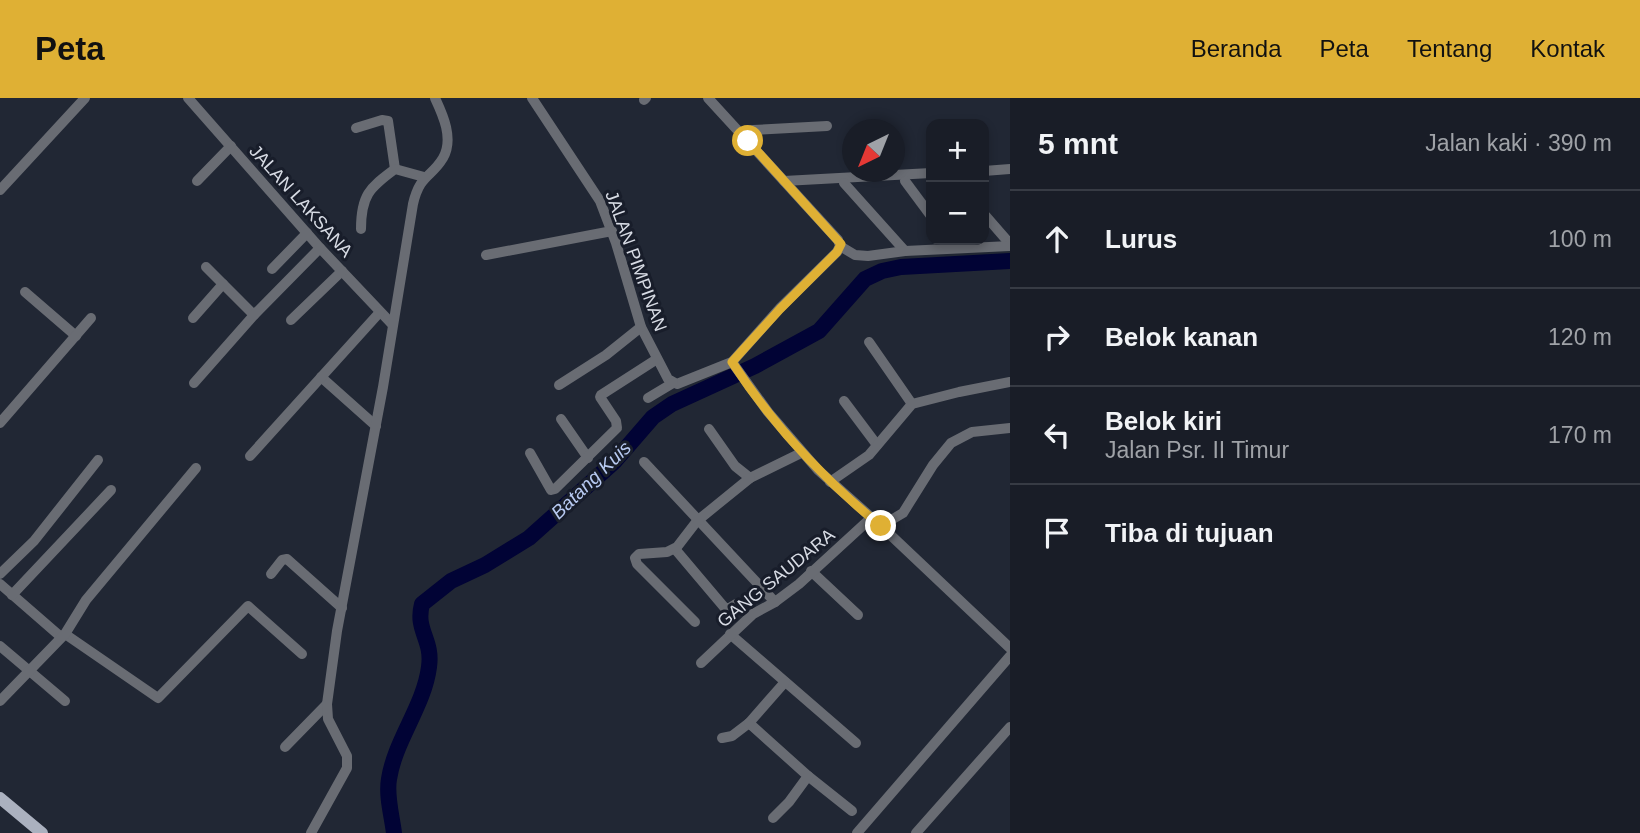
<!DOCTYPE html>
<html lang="id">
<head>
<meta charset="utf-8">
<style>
	:root { --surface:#191d27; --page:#262a33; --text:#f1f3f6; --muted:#9fa2a7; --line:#373b44; --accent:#dfb034 }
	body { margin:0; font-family:Arial,sans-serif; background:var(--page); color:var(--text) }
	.controls { position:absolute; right:21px; top:21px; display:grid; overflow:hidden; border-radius:14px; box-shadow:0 4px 10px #0003 }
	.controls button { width:63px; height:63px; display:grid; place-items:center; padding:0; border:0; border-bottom:2px solid var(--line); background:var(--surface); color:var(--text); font:35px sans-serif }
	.compass { position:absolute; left:842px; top:21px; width:63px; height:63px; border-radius:50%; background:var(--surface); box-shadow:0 4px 10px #0003; rotate:223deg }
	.stop { position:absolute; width:21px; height:21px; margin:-16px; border:5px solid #dfb034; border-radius:50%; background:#fff }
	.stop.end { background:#dfb034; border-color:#fff; box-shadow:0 2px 7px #0008 }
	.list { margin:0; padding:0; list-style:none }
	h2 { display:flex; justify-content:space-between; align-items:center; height:91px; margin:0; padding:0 28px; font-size:30px }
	h2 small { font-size:23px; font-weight:400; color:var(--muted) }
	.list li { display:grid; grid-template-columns:46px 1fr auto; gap:21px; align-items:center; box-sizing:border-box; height:98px; padding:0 28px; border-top:2px solid var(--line) }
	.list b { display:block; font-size:26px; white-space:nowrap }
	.list p { margin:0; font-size:23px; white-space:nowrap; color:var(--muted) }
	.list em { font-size:23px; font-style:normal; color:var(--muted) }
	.icon { flex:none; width:38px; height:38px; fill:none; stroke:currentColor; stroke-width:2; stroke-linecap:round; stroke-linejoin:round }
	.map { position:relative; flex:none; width:1010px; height:735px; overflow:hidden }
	header { display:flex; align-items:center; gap:42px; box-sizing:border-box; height:98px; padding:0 35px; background:var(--accent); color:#111 }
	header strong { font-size:33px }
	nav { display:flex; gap:38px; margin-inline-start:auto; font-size:24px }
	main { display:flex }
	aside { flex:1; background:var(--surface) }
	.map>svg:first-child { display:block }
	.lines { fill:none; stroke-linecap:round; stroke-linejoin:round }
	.river { stroke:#010335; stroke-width:16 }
	.minor { stroke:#696c73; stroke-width:10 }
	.major { stroke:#abb1bf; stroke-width:12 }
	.route { stroke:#dfb034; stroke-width:9 }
	.labels { text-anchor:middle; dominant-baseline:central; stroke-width:6; stroke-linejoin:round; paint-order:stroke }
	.street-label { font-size:18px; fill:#d7dbe4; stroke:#181d2a }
	.water-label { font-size:19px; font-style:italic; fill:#b8caf2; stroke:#181d2a }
</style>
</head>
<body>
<header>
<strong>Peta</strong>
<nav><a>Beranda</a><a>Peta</a><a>Tentang</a><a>Kontak</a></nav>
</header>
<main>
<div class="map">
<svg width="1010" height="735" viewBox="0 0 1010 735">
	<rect width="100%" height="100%" fill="#212734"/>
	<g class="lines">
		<path class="river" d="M394 735C392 718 386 698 389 681 395 642 424 608 429 569 433 541 415 533 422 506L451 483 485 467 529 440 614 364 653 319 672 306 755 268 819 233 865 181 882 173 901 169 1010 163"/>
		<g class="minor">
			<path d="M188 0 320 150 392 226"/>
			<path d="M532 0 600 103 616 145 641 229 668 281 677 286 732 264 780 210 837 154 840 148 838 142 708 0"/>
			<path d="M644 2 646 0"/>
			<path d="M356 30 382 22 388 23 395 71"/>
			<path d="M742 37 753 32 827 28"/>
			<path d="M984 73 1010 71"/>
			<path d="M197 83 231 48"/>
			<path d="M784 83 931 75"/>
			<path d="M905 83 931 118"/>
			<path d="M844 85 905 153"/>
			<path d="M0 92 85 0"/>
			<path d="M984 116 1010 146"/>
			<path d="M361 131C361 98 369 90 395 71L424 79"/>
			<path d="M840 148 855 157 868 158 905 153 1010 148"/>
			<path d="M486 157 612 133"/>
			<path d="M206 169 254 217"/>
			<path d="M272 171 307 135"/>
			<path d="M25 194 76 238"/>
			<path d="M193 220 223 186"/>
			<path d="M291 222 342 173"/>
			<path d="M869 244 912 306"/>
			<path d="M732 264 768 314 818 372 881 428 1010 550"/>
			<path d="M321 279 376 328"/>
			<path d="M194 285 254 217 320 150"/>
			<path d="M559 287 606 257 641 229"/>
			<path d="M648 300 673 285"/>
			<path d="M844 303 877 347"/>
			<path d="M561 321 588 360"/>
			<path d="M0 325 91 220"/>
			<path d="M709 331 735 368 750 380 801 355"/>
			<path d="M530 355 551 392 555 391 617 330 616 323 600 299 601 297 657 261"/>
			<path d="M250 358 380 214"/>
			<path d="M644 364 775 504"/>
			<path d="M830 384 869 357 912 306 959 294 1010 284"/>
			<path d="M881 428 903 415 933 367 951 345 972 334 1010 330"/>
			<path d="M675 451 724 509 728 511 736 506"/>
			<path d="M811 473 858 517"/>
			<path d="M0 476 34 443 98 362"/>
			<path d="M271 476 282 462 287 461 342 510"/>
			<path d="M0 486 61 539"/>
			<path d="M12 497 111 392"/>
			<path d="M695 524 637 466 635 460 639 456 667 454 677 449 697 423 750 380"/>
			<path d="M65 536 158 600 248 508 302 556"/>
			<path d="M730 536 856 645"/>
			<path d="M0 548 65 603"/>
			<path d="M701 565 753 516 775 504 799 486 871 420"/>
			<path d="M0 603 65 536 86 502 196 370"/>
			<path d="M722 640 732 638 749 625"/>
			<path d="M285 649 327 606"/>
			<path d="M808 678 852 713"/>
			<path d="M773 720 789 704 808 678 749 625 785 584"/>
			<path d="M311 735 347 670V658L328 621 327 606 337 533 383 289 413 106C420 76 431 80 443 60 454 41 443 17 435 0"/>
			<path d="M857 735 1010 558"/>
			<path d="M916 735 1010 629"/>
		</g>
		<path class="major" d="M0 700 42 735"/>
	</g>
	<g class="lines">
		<path class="route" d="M748 43 841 146 837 154 780 211 732 264C773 327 823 381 881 428"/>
	</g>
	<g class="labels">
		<g class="street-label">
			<text transform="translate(301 103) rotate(48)">JALAN LAKSANA</text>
			<text transform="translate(636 163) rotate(70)">JALAN PIMPINAN</text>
			<text transform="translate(776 480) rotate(-39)">GANG SAUDARA</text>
		</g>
		<g class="water-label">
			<text transform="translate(591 382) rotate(-44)">Batang Kuis</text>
		</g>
	</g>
</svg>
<div class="controls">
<button>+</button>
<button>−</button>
</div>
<svg class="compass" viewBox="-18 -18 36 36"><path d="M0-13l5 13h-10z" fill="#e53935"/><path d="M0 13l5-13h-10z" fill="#9fa2a7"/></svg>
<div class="stop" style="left:748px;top:43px"></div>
<div class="stop end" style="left:881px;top:428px"></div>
</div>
<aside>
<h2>5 mnt<small>Jalan kaki · 390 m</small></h2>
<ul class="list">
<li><svg class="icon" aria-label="ahead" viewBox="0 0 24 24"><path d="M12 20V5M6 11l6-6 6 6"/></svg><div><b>Lurus</b></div><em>100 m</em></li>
<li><svg class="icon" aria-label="right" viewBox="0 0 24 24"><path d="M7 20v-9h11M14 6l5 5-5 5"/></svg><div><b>Belok kanan</b></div><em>120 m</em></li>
<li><svg class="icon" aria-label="left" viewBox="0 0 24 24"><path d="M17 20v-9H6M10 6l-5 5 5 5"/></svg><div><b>Belok kiri</b><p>Jalan Psr. II Timur</p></div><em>170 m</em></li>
<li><svg class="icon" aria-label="arrive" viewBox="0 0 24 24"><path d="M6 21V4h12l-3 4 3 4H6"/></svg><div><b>Tiba di tujuan</b></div></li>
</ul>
</aside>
</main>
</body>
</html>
